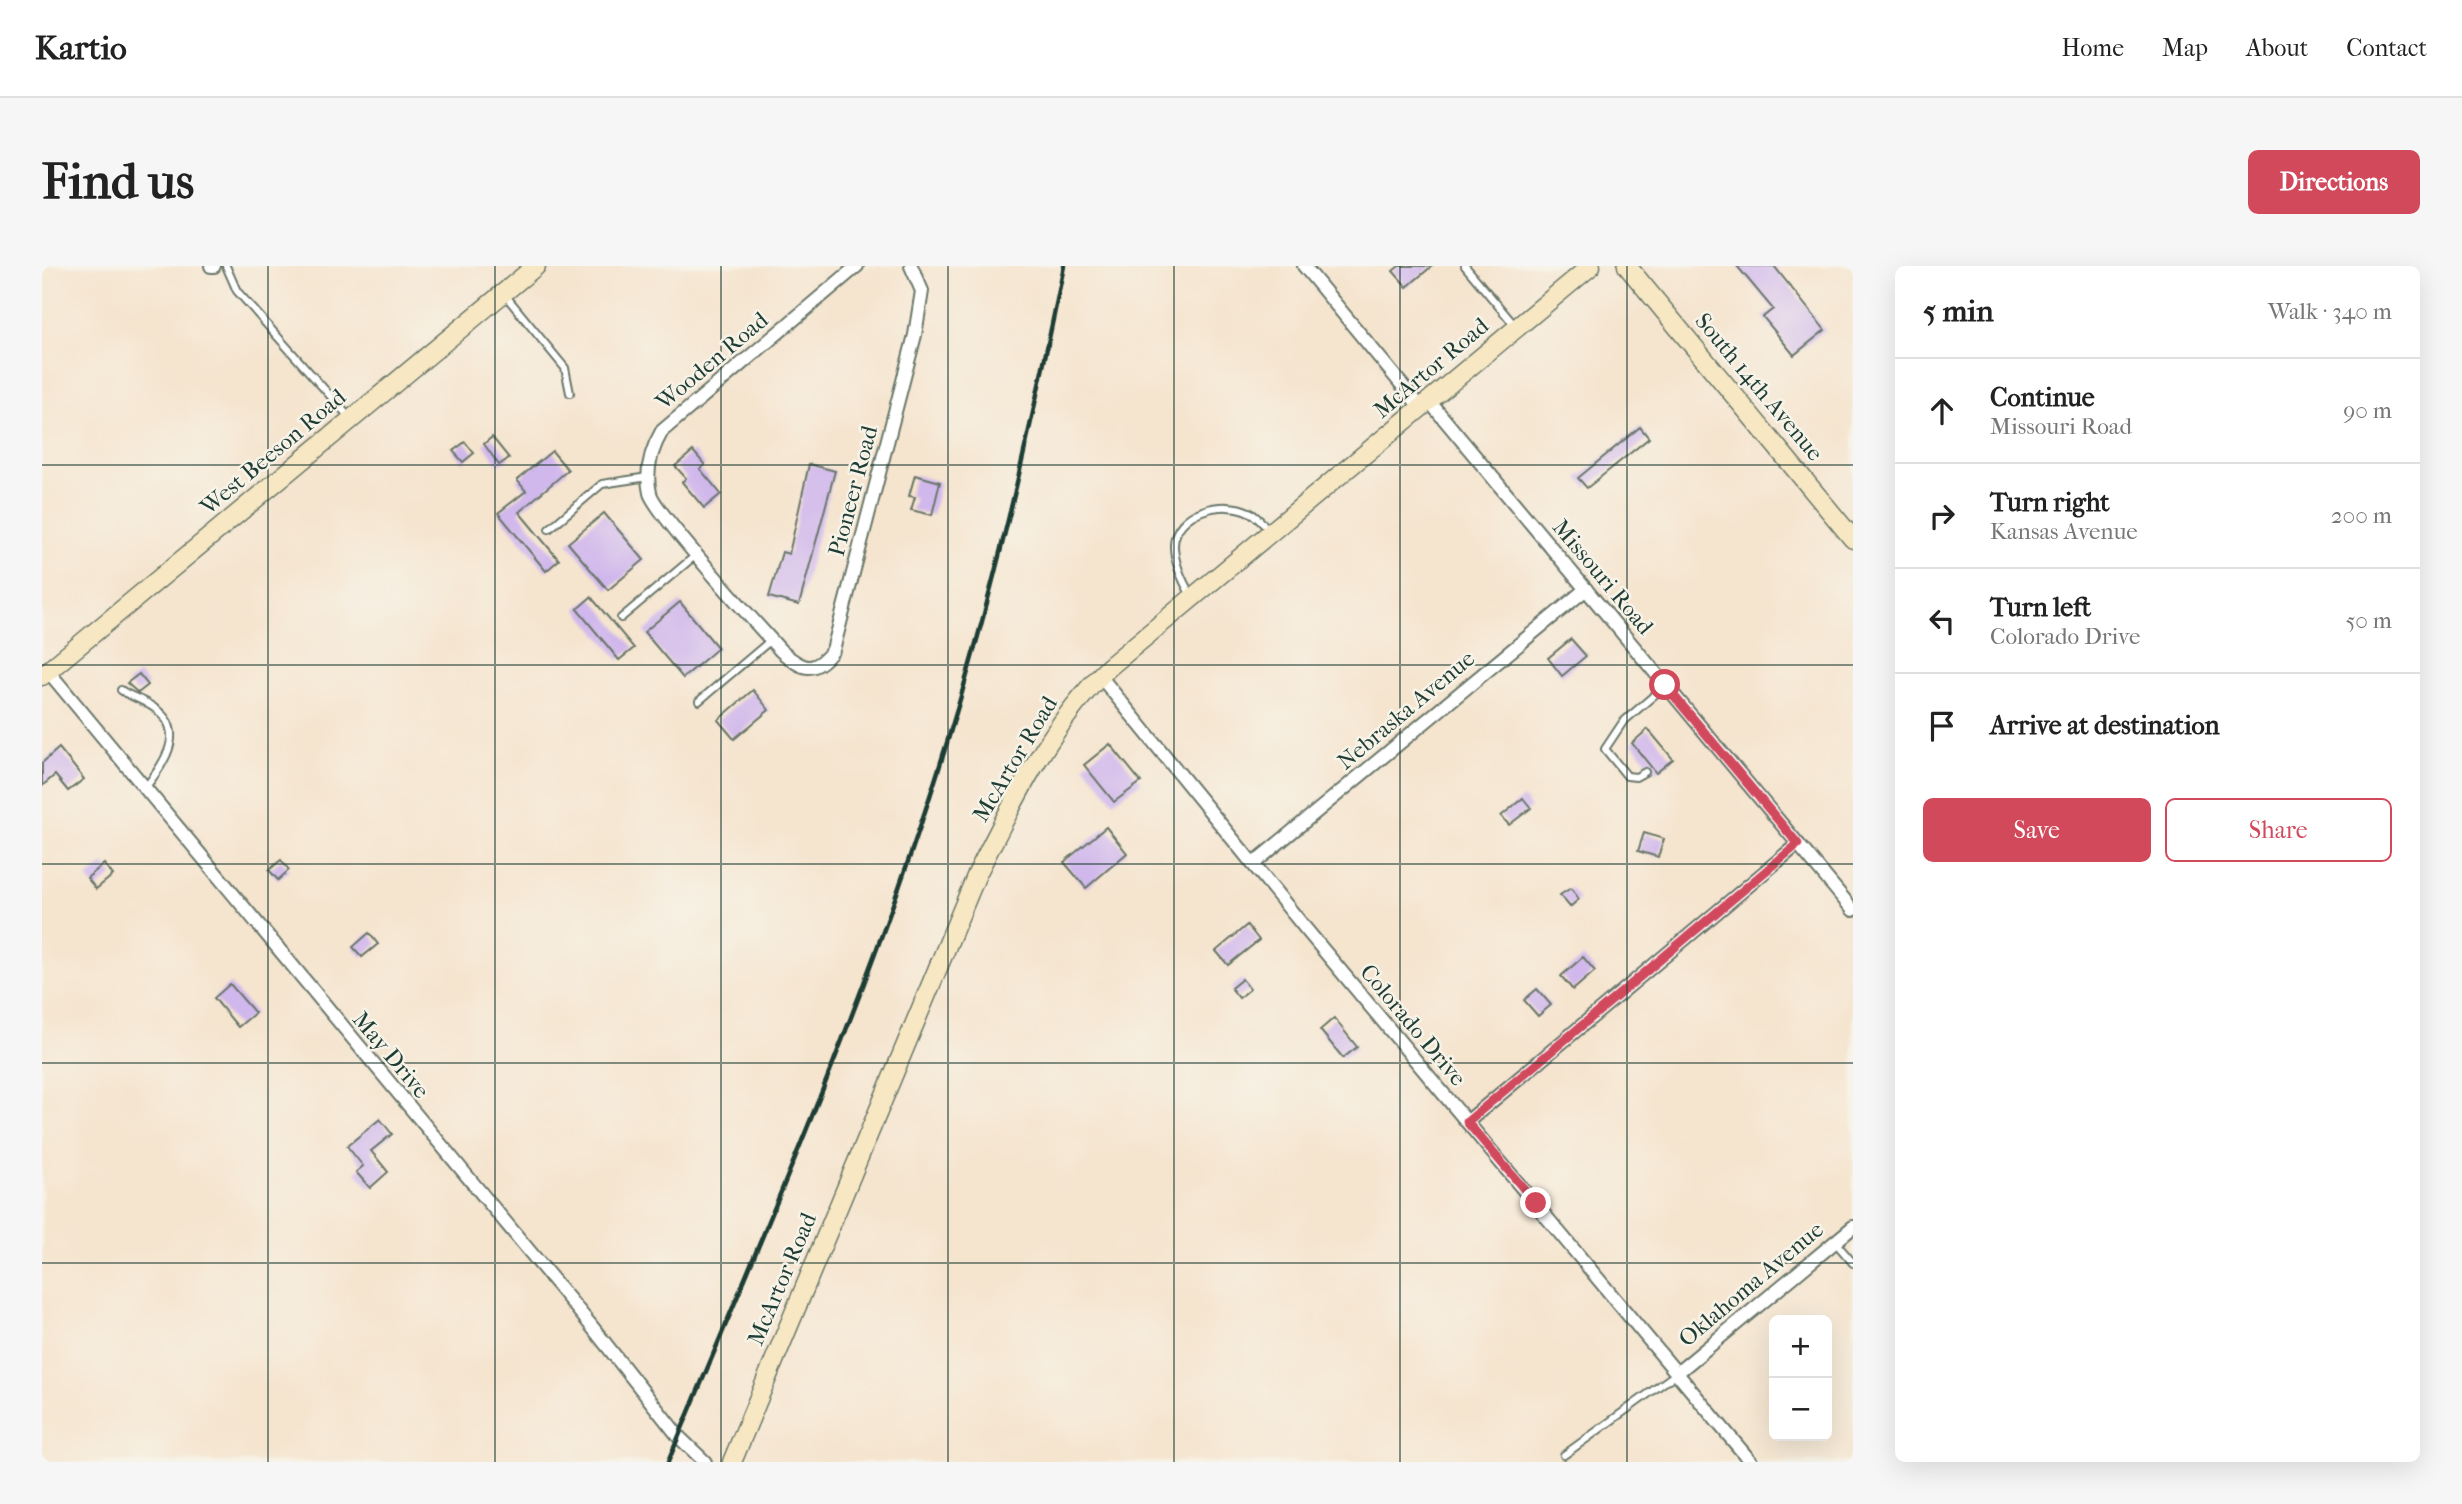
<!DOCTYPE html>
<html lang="en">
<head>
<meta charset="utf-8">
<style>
	:root { --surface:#fff; --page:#f6f6f6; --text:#222; --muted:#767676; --line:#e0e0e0; --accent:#d1495b }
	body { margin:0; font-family:"IM FELL French Canon",serif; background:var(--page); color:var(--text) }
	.controls { position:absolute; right:21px; bottom:21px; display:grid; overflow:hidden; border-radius:10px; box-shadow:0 7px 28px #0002 }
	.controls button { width:63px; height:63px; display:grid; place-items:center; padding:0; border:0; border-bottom:2px solid var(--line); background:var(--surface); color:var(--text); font:35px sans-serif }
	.stop { position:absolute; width:21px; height:21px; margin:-16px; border:5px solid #d1495b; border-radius:50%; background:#fff }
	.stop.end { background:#d1495b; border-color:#fff; box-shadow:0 2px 7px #0008 }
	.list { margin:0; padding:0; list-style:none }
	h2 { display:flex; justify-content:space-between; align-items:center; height:91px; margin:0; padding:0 28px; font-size:30px }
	h2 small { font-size:23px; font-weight:400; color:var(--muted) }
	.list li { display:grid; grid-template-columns:46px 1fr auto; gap:21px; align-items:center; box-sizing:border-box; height:105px; padding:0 28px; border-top:2px solid var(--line) }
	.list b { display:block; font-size:26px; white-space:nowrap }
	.list p { margin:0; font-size:23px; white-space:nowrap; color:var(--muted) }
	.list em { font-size:23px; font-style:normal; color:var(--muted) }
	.actions { display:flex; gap:14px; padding:21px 28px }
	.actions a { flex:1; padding:16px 0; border:2px solid var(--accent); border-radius:10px; text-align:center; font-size:24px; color:var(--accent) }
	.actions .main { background:var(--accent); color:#fff }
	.icon { flex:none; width:38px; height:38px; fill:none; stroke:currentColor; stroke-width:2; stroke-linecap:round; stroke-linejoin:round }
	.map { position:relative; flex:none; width:1811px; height:1196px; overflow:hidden; border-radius:10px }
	header { display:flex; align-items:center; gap:42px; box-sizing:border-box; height:98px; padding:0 35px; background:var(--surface); border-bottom:2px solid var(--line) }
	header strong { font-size:33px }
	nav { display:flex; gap:38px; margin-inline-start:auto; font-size:24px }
	.intro { display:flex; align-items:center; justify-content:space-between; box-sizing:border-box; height:168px; padding:0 42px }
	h1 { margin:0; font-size:49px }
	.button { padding:18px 32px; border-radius:10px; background:var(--accent); color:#fff; font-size:24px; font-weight:700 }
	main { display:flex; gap:42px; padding:0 42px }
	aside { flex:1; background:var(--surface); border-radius:10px; box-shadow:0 7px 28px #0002 }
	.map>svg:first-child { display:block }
	.building { fill:#d0b7ec }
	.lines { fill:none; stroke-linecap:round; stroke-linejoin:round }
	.lane-casing { stroke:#6a776a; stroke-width:10 }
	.street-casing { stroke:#6a776a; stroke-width:16 }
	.secondary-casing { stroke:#6a776a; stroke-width:21 }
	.lane { stroke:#fff; stroke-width:6 }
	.street { stroke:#fff; stroke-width:12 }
	.secondary { stroke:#f7e8c3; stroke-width:18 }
	.rail { stroke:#1f3d34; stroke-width:4.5 }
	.route { stroke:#d1495b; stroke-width:9 }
	.grid { fill:none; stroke:#1f3d34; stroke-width:2; stroke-opacity:0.55 }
	.labels { text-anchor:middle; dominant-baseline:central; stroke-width:5; stroke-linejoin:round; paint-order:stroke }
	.street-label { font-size:23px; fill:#1f3d34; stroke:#f7f3e8 }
</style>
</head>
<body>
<header>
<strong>Kartio</strong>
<nav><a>Home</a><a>Map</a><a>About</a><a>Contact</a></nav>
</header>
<div class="intro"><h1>Find us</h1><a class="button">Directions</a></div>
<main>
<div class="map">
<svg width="1811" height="1196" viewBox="0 0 1811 1196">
	<rect width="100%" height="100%" fill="#f7f3e8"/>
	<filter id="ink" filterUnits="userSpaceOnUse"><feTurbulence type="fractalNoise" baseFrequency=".0143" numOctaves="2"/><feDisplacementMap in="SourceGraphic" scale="14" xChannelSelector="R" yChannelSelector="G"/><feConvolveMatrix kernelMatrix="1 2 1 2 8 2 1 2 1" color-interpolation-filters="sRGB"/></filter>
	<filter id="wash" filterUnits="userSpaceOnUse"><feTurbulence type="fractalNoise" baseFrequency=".00686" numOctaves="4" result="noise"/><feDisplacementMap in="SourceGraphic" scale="28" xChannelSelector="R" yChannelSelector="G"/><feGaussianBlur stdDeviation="1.57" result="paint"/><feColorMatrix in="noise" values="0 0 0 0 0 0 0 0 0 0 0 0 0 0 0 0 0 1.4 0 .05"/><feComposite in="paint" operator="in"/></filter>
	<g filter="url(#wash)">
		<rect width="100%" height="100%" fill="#f5e4ce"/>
		<g id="blocks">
			<g class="building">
				<path d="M1357 0H1390L1365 21 1351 5Z"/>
				<path d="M1695 0H1732L1783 64 1752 89 1721 51 1731 43Z"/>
				<path d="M1598 161 1607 172 1545 222 1536 212Z"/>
				<path d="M450 171 467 192 457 199 442 178Z"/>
				<path d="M423 176 432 187 421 196 411 185Z"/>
				<path d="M510 185 526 204 477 246 517 294 504 305 456 247 484 225 475 214Z"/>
				<path d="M651 185 663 199 658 203 679 228 662 242 640 216 644 212 633 200Z"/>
				<path d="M767 198 793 205 757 339 727 331 740 286 747 288Z"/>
				<path d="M873 209 898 216 890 249 869 244 873 231 867 230Z"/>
				<path d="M562 247 602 294 566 324 526 277Z"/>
				<path d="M549 331 592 382 577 394 535 343Z"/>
				<path d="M638 336 676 382 641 412 602 366Z"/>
				<path d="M1529 373 1544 390 1520 410 1506 392Z"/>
				<path d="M97 408 106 419 96 427 85 417Z"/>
				<path d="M711 424 727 444 692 473 676 454Z"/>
				<path d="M1606 463 1631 493 1614 507 1590 477Z"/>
				<path d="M1068 478 1099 516 1072 536 1042 499Z"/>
				<path d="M17 482 42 513 26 525 13 509 0 520V497Z"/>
				<path d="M1481 532 1489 542 1467 559 1459 550Z"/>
				<path d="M1064 561 1085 587 1044 622 1022 596Z"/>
				<path d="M1602 567 1622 573 1616 591 1596 585Z"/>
				<path d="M239 594 247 604 236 614 227 604Z"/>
				<path d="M62 598 71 609 54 623 45 612Z"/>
				<path d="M1529 622 1537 633 1528 641 1518 629Z"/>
				<path d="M1205 659 1217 674 1186 699 1174 685Z"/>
				<path d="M327 667 336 678 320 691 311 681Z"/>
				<path d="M1541 691 1553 705 1531 724 1519 710Z"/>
				<path d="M1200 713 1208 723 1197 732 1189 722Z"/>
				<path d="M188 718 213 747 196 761 172 732Z"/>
				<path d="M1495 723 1509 739 1496 750 1482 734Z"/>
				<path d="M1292 752 1315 781 1301 792 1278 764Z"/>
				<path d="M338 853 350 868 329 885 346 906 328 922 314 906 321 900 305 880Z"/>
			</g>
		</g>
	</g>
	<g filter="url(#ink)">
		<use href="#blocks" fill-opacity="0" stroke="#6a776a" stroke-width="2"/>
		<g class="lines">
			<g class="lane-casing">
				<g id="lane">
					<path d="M184 0 195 25 308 152"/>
					<path d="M1423 0 1474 61"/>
					<path d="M463 29 523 102 528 127"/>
					<path d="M507 263 560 218 606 211"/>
					<path d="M1150 331C1141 316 1132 297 1132 279 1133 245 1182 233 1207 246 1215 250 1222 259 1228 265"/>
					<path d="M579 352 654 289"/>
					<path d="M79 424C87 430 96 432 104 437 149 460 124 495 103 522"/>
					<path d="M657 435 729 374"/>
					<path d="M1603 506 1594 511 1585 510 1563 483 1581 456 1624 419"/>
					<path d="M1793 976 1811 997"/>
					<path d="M1522 1189 1635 1107"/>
				</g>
			</g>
			<g class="street-casing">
				<g id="street">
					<path d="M169 0H172"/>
					<path d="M815 0 620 165C609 184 603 205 608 227 612 245 719 363 739 385 761 404 772 409 791 384L873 69 880 25 869 0"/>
					<path d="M1262 0 1379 142"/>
					<path d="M1387 135 1811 644"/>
					<path d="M6 405 547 1057 637 1171 663 1196"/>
					<path d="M1058 410 1263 662 1709 1196"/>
					<path d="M1211 598 1544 323"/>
					<path d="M1425 856 1756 578"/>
					<path d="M1635 1107 1811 961"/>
				</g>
			</g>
			<g class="secondary-casing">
				<g id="secondary">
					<path d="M1585 0 1811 273"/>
					<path d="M0 410 494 0"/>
					<path d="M690 1196 935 608C972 534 1008 459 1067 401L1549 0"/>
				</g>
			</g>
			<use href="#lane" class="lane"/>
			<use href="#street" class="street"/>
			<use href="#secondary" class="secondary"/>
			<path class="rail" d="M626 1196C722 966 823 737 898 499 950 335 988 168 1022 0"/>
		</g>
	</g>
	<g class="lines" filter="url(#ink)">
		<path class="route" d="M1494 937 1425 856 1756 578 1623 419"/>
	</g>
	<path class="grid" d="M226 0V1196M453 0V1196M679 0V1196M906 0V1196M1132 0V1196M1358 0V1196M1585 0V1196M0 199H1811M0 399H1811M0 598H1811M0 797H1811M0 997H1811"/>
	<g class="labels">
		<g class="street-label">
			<text transform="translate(670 95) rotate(-40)">Wooden Road</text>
			<text transform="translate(1389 102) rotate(-40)">McArtor Road</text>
			<text transform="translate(1717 121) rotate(50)">South 14th Avenue</text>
			<text transform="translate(231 186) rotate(-40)">West Beeson Road</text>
			<text transform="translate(811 225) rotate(-75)">Pioneer Road</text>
			<text transform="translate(1561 311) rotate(50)">Missouri Road</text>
			<text transform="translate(1364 444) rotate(-40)">Nebraska Avenue</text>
			<text transform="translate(973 493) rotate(-59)">McArtor Road</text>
			<text transform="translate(1371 759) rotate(50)">Colorado Drive</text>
			<text transform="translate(349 789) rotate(50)">May Drive</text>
			<text transform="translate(740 1013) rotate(-67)">McArtor Road</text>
			<text transform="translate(1709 1018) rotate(-40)">Oklahoma Avenue</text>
		</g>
	</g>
</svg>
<div class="controls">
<button>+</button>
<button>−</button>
</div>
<div class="stop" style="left:1623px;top:419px"></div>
<div class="stop end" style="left:1494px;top:937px"></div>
</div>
<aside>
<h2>5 min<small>Walk · 340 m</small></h2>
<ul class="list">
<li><svg class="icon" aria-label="ahead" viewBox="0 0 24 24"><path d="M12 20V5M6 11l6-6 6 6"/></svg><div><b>Continue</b><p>Missouri Road</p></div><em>90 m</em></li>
<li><svg class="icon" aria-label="right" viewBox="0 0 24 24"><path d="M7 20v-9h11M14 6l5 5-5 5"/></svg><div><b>Turn right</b><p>Kansas Avenue</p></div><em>200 m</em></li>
<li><svg class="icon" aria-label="left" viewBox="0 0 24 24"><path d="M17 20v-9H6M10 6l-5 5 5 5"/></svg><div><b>Turn left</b><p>Colorado Drive</p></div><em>50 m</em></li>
<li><svg class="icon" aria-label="arrive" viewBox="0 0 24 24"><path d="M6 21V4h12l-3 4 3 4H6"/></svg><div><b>Arrive at destination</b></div></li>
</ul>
<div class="actions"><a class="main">Save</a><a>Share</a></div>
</aside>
</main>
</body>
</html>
